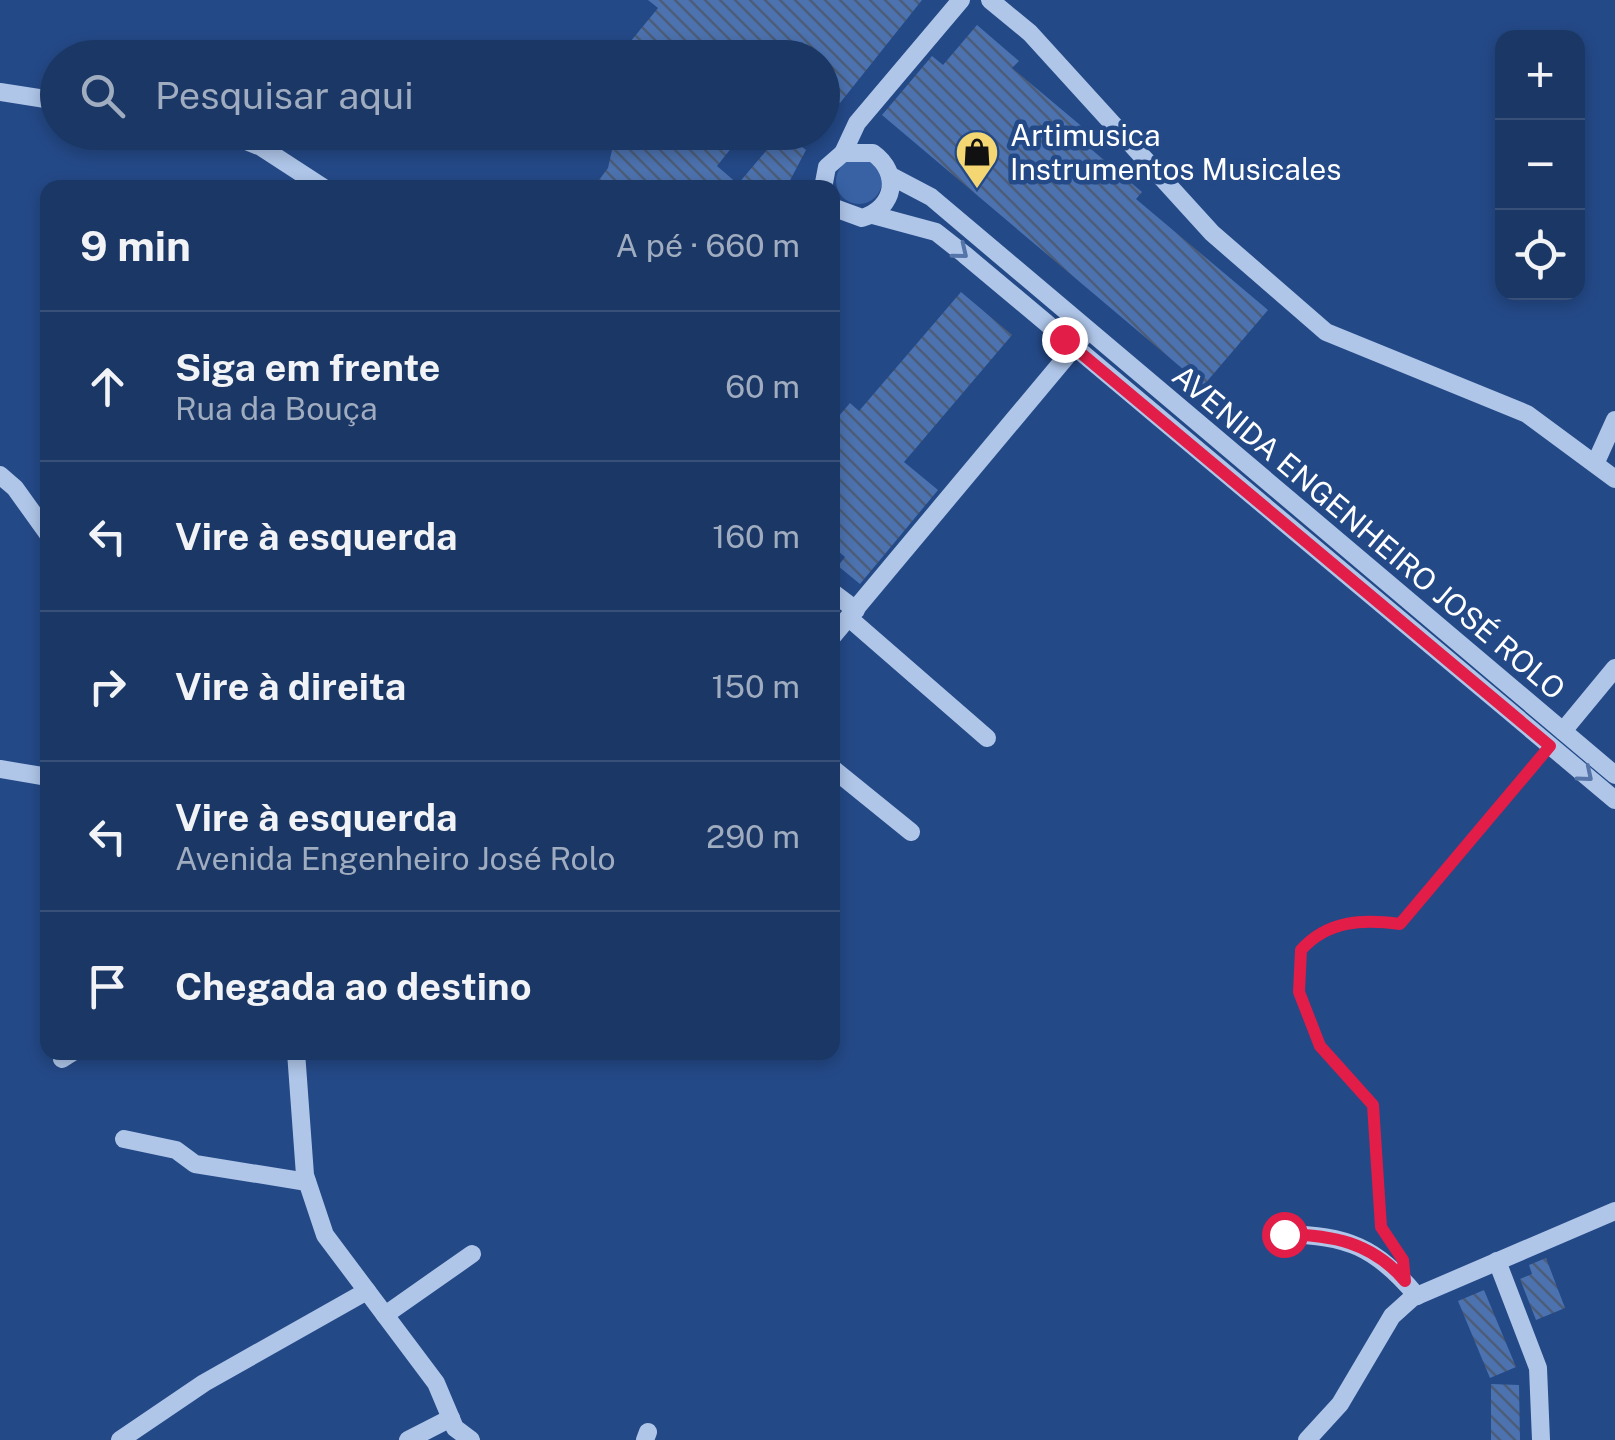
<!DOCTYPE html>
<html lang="pt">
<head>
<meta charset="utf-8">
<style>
	:root { --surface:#1b3765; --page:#28426e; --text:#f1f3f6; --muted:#a0acbf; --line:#395179 }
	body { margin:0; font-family:"Public Sans",sans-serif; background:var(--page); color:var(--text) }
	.controls { position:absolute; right:30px; top:30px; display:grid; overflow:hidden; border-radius:20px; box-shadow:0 5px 15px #0003 }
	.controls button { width:90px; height:90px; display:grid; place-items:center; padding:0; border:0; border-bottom:2px solid var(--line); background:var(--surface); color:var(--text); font:50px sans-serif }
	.stop { position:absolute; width:30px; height:30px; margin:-22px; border:8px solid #e11d48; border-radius:50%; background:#fff }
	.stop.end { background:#e11d48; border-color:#fff; box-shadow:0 2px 10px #0008 }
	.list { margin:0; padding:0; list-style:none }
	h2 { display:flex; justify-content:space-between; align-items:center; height:130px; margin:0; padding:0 40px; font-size:42px }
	h2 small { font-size:32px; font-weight:400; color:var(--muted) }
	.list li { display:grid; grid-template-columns:65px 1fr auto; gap:30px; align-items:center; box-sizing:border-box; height:150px; padding:0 40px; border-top:2px solid var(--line) }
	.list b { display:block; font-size:38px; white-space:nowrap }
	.list p { margin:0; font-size:32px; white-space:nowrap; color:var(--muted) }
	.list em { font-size:32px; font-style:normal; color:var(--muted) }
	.icon { flex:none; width:55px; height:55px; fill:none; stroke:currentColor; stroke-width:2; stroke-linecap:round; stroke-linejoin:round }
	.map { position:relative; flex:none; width:1615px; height:1440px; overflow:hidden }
	.search { position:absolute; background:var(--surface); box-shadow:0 5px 15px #0003; left:40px; top:40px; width:800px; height:110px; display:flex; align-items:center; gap:25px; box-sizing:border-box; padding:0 35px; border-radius:55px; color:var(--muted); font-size:38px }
	.panel { position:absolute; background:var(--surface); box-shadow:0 5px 15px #0003; left:40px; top:180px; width:800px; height:880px; border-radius:20px }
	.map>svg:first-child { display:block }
	.grass { fill:#3862a4 }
	.building { fill:url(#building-back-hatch) }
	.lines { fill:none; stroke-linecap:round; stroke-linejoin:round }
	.path { stroke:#afc6e9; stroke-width:2.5; stroke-dasharray:5 8; stroke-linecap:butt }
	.minor { stroke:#afc6e9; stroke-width:18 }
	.oneway { stroke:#5575a9 }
	.route { stroke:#e11d48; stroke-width:12 }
	.labels { text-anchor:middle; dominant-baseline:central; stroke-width:9; stroke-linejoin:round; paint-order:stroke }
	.poi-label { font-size:30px; fill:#fff; stroke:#244987; text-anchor:start }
	.street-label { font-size:30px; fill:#fff; stroke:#244987 }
</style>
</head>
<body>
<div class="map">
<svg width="1615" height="1440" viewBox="0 0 1615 1440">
	<defs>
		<pattern id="building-back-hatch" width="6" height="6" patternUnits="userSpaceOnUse" patternTransform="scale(2.5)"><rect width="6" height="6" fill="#4c72af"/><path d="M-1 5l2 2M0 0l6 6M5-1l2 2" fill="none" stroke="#4c5d79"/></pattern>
	</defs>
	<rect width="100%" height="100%" fill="#244987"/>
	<circle class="grass" cx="859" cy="181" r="23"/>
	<g class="building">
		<path d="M648 0H922L840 103 822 89V58H617L658 8Z"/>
		<path d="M977 25 1019 61 1012 68 1098 140 1091 149 1142 192 1136 199 1268 310 1203 386 882 115 932 56 943 65Z"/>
		<path d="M616 132H744L717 166 738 184 782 132 806 150 786 188H593L608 168Z"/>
		<path d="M961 292 1012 335 904 462 938 490 860 584 838 566 845 557 832 546V424L850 403 859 411Z"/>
		<path d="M1546 1258 1565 1308 1536 1320 1520 1279 1532 1274 1529 1265Z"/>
		<path d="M1484 1290 1516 1367 1490 1378 1458 1301Z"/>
		<path d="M1491 1384 1519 1385 1520 1440H1491Z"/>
	</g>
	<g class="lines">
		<path class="path" d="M1397 1251C1362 1198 1389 1164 1374 1110 1367 1086 1333 1069 1320 1045 1273 959 1301 911 1400 924L1540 758"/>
		<g class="minor">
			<path d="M990 0 1030 33 1212 233 1326 332 1527 414 1615 479"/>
			<path d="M0 92 58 101"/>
			<path d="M224 132 261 147 324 188"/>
			<path d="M843 153 857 123 961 0"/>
			<path d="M891 176 931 197 1615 775"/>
			<path d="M823 188 827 167 843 153H873C901 173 895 208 862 218L832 207"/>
			<path d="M873 215 936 232 964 254 1615 800"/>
			<path d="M1596 462 1615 420"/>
			<path d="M0 475 15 488 48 534"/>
			<path d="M832 592 856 610"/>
			<path d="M849 618 987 738"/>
			<path d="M832 637 1082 338"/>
			<path d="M1563 731 1615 668"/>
			<path d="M832 768 911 832"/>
			<path d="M0 769 48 777"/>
			<path d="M296 1052 305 1175 325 1235 436 1383 455 1428 471 1440"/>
			<path d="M62 1059 73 1052"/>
			<path d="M124 1139 176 1150 195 1164 307 1182"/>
			<path d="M1284 1234C1348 1236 1375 1246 1417 1296"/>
			<path d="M1497 1261 1538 1368 1541 1440"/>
			<path d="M385 1315 472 1254"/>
			<path d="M120 1440 204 1383 367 1291"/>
			<path d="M408 1440 451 1418"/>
			<path d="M645 1440 648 1432"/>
			<path d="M1307 1440 1340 1404 1392 1316 1412 1298 1615 1211"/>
		</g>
	</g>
	<defs><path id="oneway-chevron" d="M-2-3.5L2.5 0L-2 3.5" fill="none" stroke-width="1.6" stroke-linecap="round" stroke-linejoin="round" transform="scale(2.5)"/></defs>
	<g class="oneway">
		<use href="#oneway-chevron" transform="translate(961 252) rotate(39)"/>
		<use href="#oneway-chevron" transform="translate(1586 775) rotate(40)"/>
	</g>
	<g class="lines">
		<path class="route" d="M1064 339 1550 746 1400 924C1363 919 1328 920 1301 950L1299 992 1320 1046 1373 1105 1381 1227 1403 1260 1405 1281C1372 1242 1332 1235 1284 1234"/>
	</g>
	<defs>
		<g id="shop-pin" transform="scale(2.25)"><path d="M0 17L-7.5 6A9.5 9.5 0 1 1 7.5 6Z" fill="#f4d672" stroke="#244987"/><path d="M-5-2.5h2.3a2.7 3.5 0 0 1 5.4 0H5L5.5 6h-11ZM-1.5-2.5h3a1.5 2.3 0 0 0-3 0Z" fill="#111"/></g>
	</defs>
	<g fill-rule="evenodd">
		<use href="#shop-pin" x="977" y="152"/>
	</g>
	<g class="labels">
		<g class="poi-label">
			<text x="1010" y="135">Artimusica<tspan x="1010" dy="34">Instrumentos Musicales</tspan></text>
		</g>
		<g class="street-label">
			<text transform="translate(1369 532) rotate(40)">AVENIDA ENGENHEIRO JOSÉ ROLO</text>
		</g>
	</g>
</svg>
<div class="controls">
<button>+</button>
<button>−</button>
<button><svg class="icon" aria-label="locate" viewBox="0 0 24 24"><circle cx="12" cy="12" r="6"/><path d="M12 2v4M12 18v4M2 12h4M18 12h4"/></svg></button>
</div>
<div class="stop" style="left:1284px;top:1234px"></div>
<div class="stop end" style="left:1064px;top:339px"></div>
<div class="search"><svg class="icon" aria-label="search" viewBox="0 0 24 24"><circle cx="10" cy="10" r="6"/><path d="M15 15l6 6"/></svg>Pesquisar aqui</div>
<section class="panel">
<h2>9 min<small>A pé · 660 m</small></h2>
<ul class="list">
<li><svg class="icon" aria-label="ahead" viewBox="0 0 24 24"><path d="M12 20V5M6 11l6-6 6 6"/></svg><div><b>Siga em frente</b><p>Rua da Bouça</p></div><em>60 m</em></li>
<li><svg class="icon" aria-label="left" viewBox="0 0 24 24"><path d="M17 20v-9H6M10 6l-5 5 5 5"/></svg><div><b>Vire à esquerda</b></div><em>160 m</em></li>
<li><svg class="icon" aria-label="right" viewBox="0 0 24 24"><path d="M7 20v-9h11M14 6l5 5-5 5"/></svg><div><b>Vire à direita</b></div><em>150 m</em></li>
<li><svg class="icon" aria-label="left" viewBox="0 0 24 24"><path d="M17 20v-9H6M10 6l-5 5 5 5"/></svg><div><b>Vire à esquerda</b><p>Avenida Engenheiro José Rolo</p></div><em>290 m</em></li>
<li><svg class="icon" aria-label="arrive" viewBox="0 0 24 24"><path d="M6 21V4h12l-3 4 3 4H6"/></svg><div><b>Chegada ao destino</b></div></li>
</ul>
</section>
</div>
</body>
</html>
